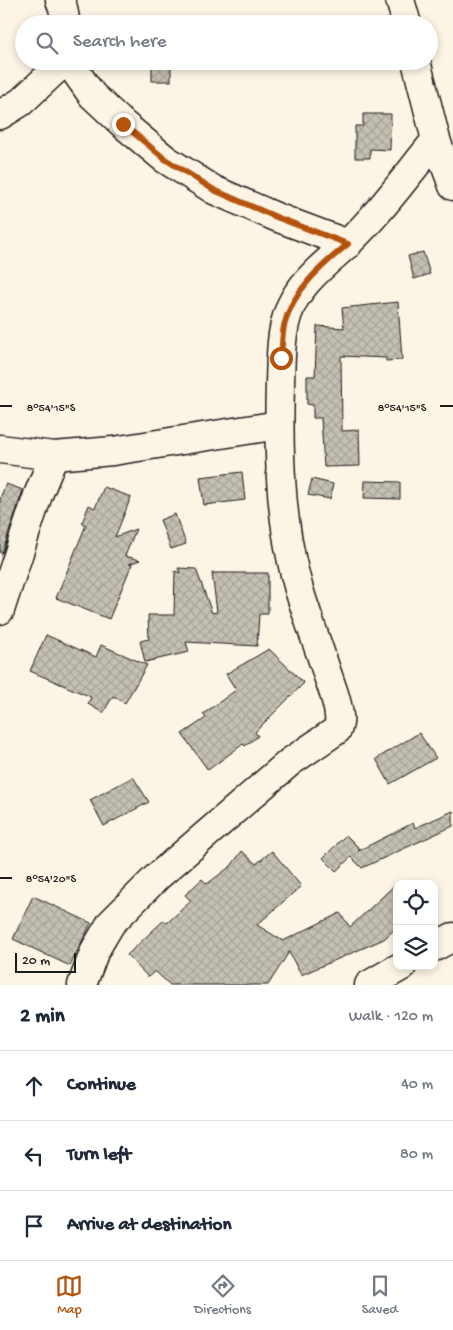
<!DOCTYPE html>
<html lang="en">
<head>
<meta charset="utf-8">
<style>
	:root { --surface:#fff; --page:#f2f2f3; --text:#1f2937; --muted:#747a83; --line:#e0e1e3; --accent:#b45309 }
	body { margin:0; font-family:"Gochi Hand",sans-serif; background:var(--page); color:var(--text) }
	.controls { position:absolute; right:15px; bottom:15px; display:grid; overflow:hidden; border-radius:10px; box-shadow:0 2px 8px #0003 }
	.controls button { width:45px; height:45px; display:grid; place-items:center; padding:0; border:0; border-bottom:1px solid var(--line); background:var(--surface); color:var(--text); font:25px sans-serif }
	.scale { position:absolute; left:15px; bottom:12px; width:61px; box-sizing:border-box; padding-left:5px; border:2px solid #1c1c1c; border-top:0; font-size:14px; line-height:18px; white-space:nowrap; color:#1c1c1c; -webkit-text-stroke:4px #fcf5e5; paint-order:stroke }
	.stop { position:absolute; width:15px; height:15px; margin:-11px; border:4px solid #b45309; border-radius:50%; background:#fff }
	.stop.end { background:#b45309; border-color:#fff; box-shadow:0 1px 5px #0008 }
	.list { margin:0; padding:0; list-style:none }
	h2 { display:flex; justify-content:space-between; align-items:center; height:65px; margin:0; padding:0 20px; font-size:21px }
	h2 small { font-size:16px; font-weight:400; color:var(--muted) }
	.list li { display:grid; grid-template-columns:32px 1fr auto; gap:15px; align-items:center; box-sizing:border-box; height:70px; padding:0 20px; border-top:1px solid var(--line) }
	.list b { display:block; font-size:19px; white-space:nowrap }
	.list em { font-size:16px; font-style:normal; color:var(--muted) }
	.icon { flex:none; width:28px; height:28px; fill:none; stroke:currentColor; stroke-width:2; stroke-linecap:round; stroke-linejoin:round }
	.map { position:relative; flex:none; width:453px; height:985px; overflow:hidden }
	.search { position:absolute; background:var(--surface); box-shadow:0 2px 8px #0003; left:15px; right:15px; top:15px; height:55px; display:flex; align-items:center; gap:12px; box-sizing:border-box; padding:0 18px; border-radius:28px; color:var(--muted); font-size:19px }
	.sheet { height:275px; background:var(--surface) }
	nav { display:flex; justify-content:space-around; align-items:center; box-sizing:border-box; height:70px; border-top:1px solid var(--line); background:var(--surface); font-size:14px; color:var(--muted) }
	nav a { display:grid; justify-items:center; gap:2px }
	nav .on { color:var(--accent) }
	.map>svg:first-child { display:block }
	.building { fill:url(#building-cross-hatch); stroke:#1c1c1c }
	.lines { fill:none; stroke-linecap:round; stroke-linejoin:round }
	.minor-casing { stroke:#1c1c1c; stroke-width:31 }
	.minor { stroke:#fcf5e5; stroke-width:28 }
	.route { stroke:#b45309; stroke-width:6 }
	.ticks { fill:none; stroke:#1c1c1c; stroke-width:2 }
	.ticks-label { font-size:12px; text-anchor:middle; fill:#1c1c1c; stroke:#fcf5e5; stroke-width:4.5; stroke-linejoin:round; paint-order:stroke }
</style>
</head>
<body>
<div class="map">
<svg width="453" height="985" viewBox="0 0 453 985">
	<defs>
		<pattern id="building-cross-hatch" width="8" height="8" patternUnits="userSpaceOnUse" patternTransform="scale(1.25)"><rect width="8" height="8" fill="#c4c0b3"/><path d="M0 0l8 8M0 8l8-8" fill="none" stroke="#a8a499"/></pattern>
	</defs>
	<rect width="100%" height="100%" fill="#fcf5e5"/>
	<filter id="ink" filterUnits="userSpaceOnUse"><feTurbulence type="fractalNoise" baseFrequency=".02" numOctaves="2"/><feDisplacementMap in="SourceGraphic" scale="10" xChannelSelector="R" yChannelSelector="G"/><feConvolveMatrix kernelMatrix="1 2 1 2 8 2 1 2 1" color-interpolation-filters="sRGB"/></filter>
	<g filter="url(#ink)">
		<g class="building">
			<rect x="152" y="61" width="19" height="20"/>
			<path d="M363 114H391L390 150 370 149V158H355V126H363Z"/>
			<path d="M423 252 430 274 414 279 408 256Z"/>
			<path d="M398 302 402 360 386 361V358L341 356 342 431 359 430 360 466 324 467 321 418H313V405L307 404V376H315L317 326 344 328 342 308Z"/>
			<path d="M242 472 245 500 204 505 200 477Z"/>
			<path d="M312 479 333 484 330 499 308 495Z"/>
			<path d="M365 481 400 482V499L364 498Z"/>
			<path d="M6 484 23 490 2 553H0V498Z"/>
			<path d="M104 487 131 497 115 537 136 529 125 556 140 560 129 564H132L109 619 56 598 86 525 82 523 89 505 95 508Z"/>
			<path d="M175 514 186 544 171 549 160 520Z"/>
			<path d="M178 568 196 569 212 613 217 612 212 573H268V614H259L257 646 186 642 189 652 145 662 140 641 149 639 148 615H174L175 571 180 573Z"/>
			<path d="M46 635 96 657 101 645 147 665 125 703 113 696 103 713 88 704 91 697 30 671Z"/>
			<path d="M269 649 304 683 255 732 258 736 245 746 243 744 208 770 182 734 206 718 203 714 236 690 226 674Z"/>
			<path d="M419 733 436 758 390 784 376 759Z"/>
			<path d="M133 777 149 802 104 826 90 800Z"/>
			<path d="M453 811V826L362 868 351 857 336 871 323 858 346 835 360 849 358 851 413 823 415 828Z"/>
			<path d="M242 851 256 864 272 851 301 886 257 925 283 941 340 913 350 927 397 883V927L384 939 301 975 289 952 268 985H170L155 971 148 977 127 955 164 920 167 923 191 901 185 895 202 879 207 884 231 866Z"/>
			<path d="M33 896 91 923 70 966 13 939Z"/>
		</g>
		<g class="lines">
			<g class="minor-casing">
				<g id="minor">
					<path d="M60 0 63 8 66 24"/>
					<path d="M400 0 407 24"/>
					<path d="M68 61 92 95 123 124 165 159 214 190 276 217 348 244"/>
					<path d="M416 61 436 140 453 186"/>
					<path d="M0 115 21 102 65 61"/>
					<path d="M0 449 54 456 113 451 279 425"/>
					<path d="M0 610 38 495 54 456"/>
					<path d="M434 947 453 937"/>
					<path d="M82 985 95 950 111 923 157 877 290 762 337 730C339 725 340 721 339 716 338 702 332 688 328 676 321 654 313 633 306 611 280 539 278 459 280 383 281 355 280 323 295 298 308 276 329 261 347 244 380 213 407 175 436 140"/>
					<path d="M369 985 402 966"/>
				</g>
			</g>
			<use href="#minor" class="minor"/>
		</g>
	</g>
	<g class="lines" filter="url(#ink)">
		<path class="route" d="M123 124 165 159 214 190 276 217 348 244C321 266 292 291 284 326 282 336 282 347 281 358"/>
	</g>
	<path class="ticks" d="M0 406H12M440 406H453M0 878H12"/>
	<g class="ticks-label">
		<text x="51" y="411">8°54'15"S</text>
		<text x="402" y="411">8°54'15"S</text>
		<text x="51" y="882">8°54'20"S</text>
	</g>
</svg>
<div class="controls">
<button><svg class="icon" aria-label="locate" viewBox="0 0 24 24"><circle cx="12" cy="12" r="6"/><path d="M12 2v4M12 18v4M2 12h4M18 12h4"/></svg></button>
<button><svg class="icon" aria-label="layers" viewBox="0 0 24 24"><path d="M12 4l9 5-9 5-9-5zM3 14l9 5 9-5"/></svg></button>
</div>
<div class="scale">20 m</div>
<div class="stop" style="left:281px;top:358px"></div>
<div class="stop end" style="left:123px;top:124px"></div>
<div class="search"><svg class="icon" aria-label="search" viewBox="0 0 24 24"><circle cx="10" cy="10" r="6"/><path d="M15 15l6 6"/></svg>Search here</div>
</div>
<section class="sheet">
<h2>2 min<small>Walk · 120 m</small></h2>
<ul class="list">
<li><svg class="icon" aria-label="ahead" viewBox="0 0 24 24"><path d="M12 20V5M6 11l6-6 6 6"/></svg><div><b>Continue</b></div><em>40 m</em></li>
<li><svg class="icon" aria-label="left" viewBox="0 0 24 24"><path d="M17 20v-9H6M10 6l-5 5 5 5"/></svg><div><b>Turn left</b></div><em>80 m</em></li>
<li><svg class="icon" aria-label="arrive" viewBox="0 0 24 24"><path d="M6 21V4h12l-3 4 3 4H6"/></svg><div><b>Arrive at destination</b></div></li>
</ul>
</section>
<nav>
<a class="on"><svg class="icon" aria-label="map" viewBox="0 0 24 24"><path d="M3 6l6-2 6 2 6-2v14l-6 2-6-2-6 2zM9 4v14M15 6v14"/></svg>Map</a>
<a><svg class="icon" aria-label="directions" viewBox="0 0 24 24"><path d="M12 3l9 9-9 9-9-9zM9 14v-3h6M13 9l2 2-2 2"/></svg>Directions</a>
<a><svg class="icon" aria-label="saved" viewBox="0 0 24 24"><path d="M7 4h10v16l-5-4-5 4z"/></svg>Saved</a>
</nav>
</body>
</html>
